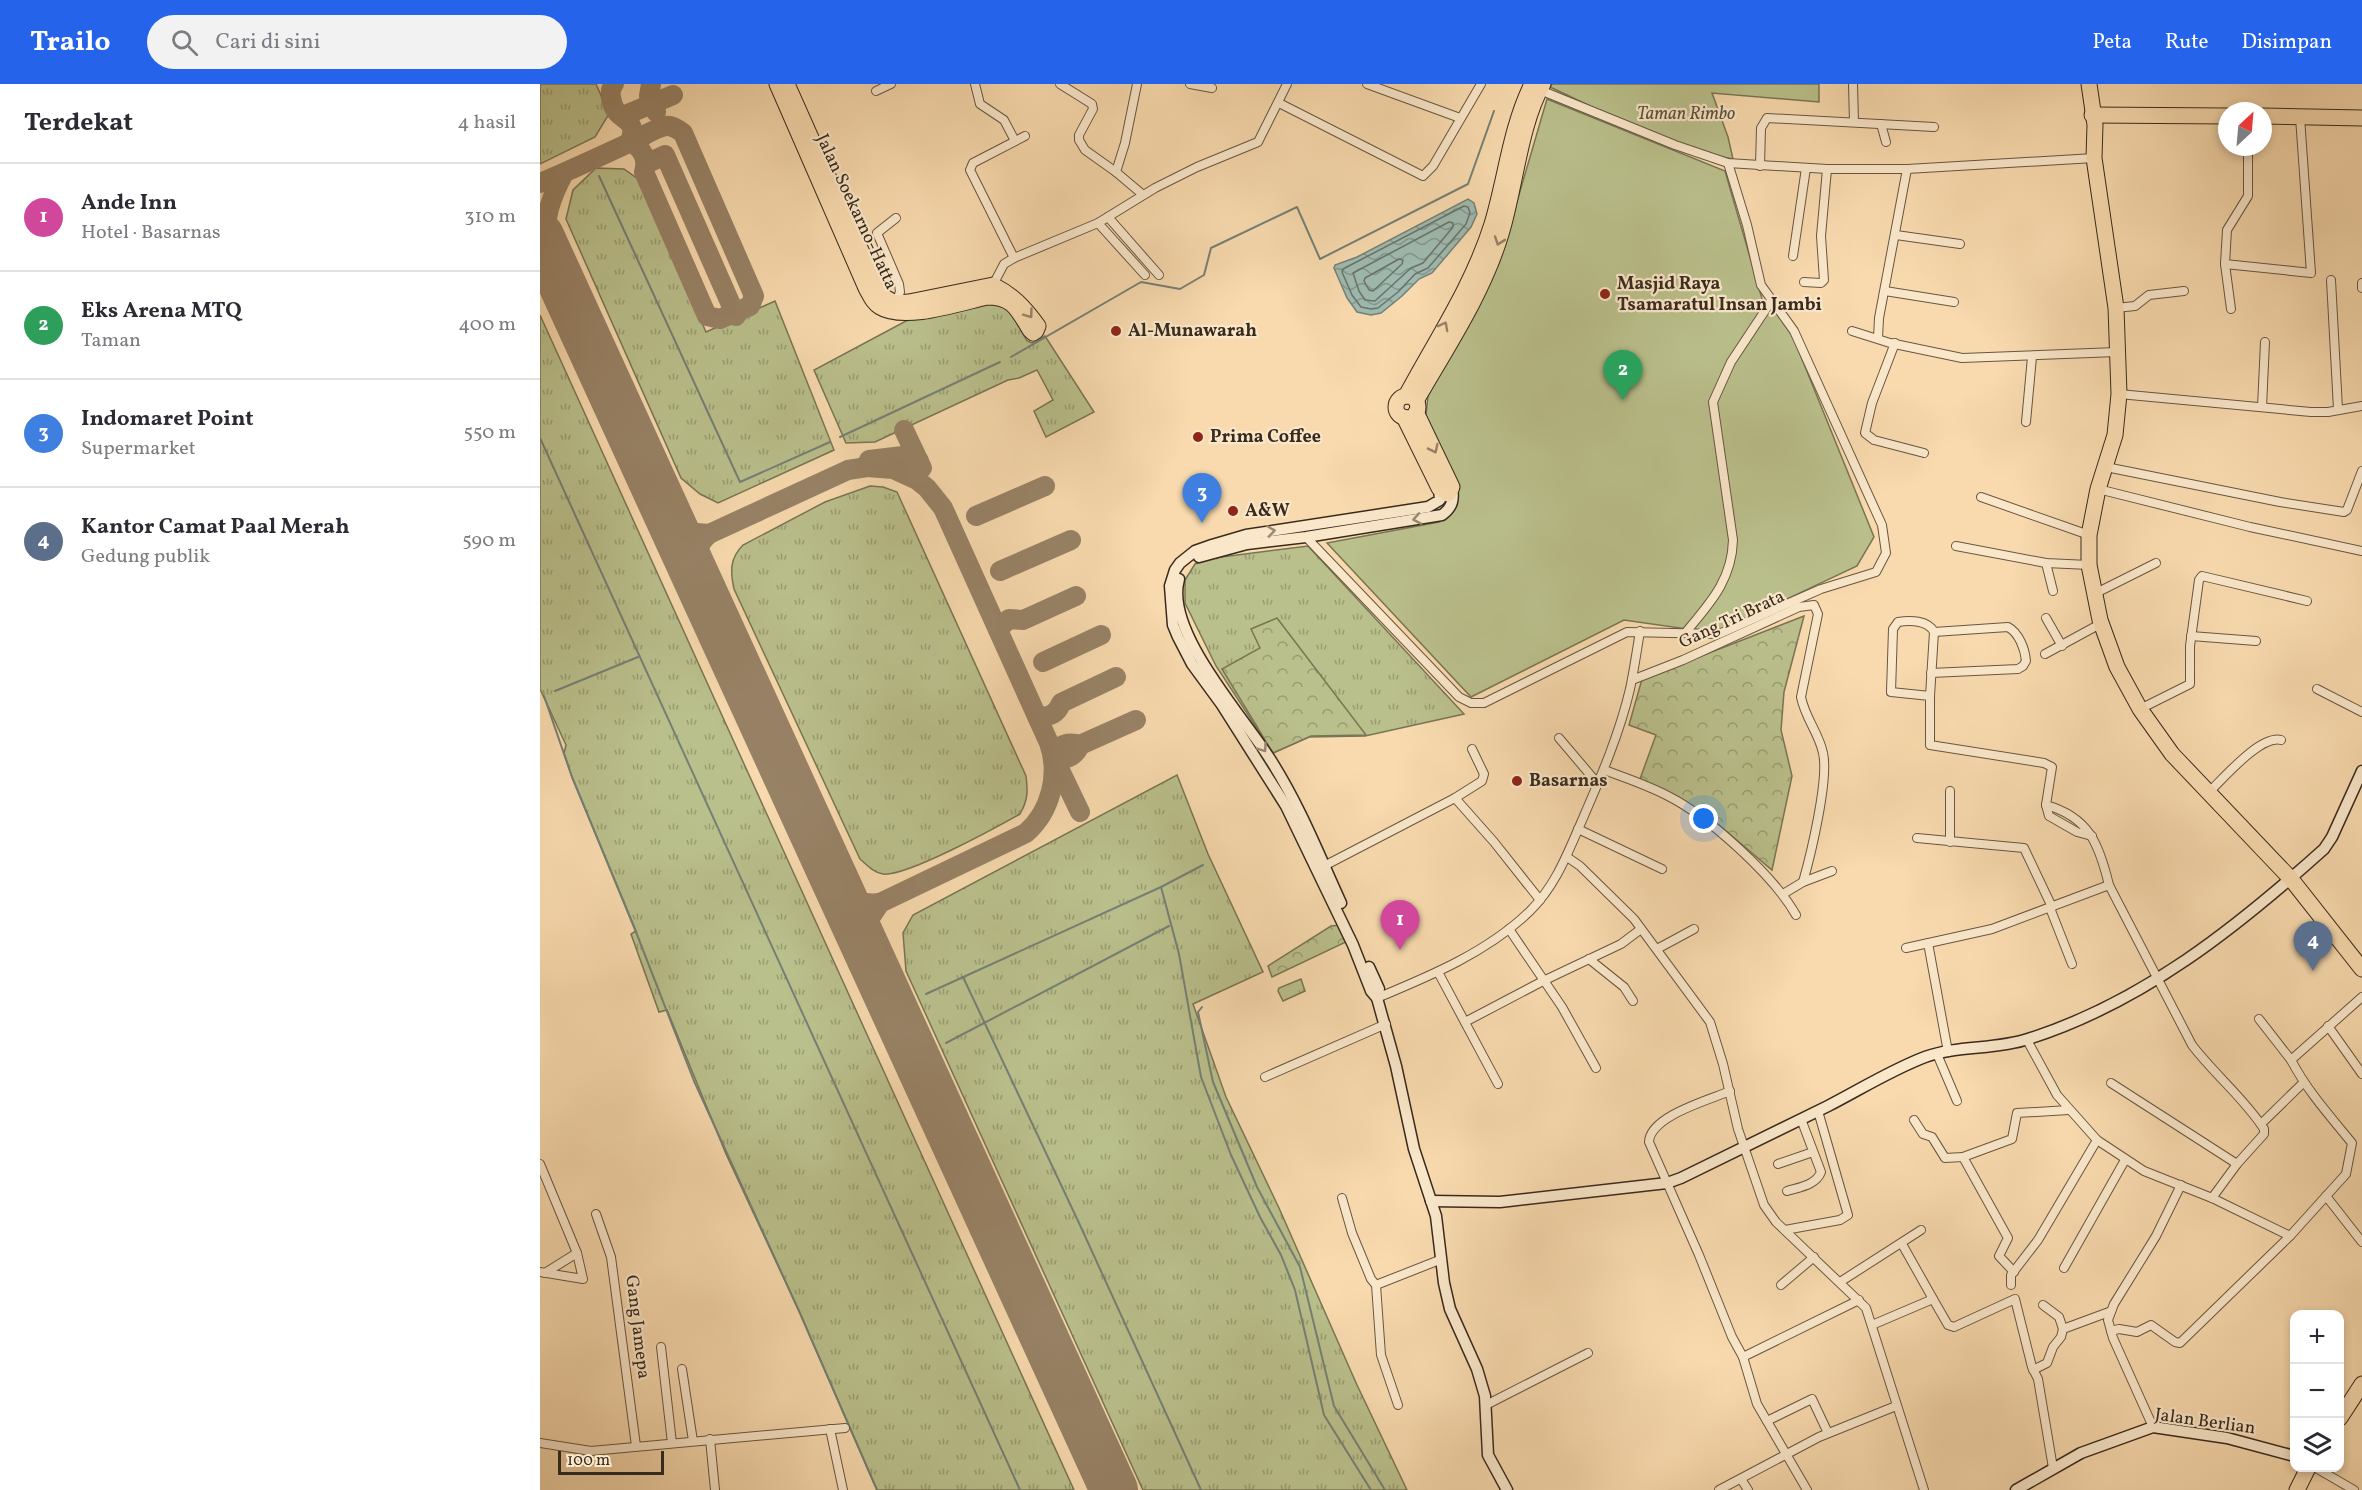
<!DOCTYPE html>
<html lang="id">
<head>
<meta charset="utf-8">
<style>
	:root { --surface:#fff; --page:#f2f2f3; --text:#2b2b33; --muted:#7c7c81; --line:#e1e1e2; --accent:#2563eb }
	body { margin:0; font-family:Vollkorn,serif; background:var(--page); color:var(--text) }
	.controls { position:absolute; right:18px; bottom:18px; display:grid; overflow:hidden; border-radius:12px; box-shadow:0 3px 9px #0003 }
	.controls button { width:54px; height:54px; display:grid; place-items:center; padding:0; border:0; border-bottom:2px solid var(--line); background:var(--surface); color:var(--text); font:30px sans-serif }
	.compass { position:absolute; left:1678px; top:18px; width:54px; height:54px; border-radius:50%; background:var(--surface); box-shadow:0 3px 9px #0003; rotate:26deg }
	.scale { position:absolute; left:18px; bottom:15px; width:106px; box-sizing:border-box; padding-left:6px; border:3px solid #382a1d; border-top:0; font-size:16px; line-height:21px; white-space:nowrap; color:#382a1d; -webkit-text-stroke:4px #fae7ca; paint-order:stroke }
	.you { position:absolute; left:1164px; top:735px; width:21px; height:21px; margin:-15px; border:4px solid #fff; border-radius:50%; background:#1a73e8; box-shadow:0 0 0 9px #1a73e833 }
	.badge { display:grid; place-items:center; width:39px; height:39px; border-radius:50%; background:var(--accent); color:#fff; font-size:20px; font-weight:700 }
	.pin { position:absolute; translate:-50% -50px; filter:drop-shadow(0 2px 3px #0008) }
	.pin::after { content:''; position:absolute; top:32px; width:21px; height:18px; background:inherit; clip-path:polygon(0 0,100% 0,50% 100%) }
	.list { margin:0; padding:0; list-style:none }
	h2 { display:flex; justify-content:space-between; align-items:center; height:78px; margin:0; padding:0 24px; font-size:26px }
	h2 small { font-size:20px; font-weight:400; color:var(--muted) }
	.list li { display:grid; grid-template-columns:39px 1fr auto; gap:18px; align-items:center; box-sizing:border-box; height:108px; padding:0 24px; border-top:2px solid var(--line) }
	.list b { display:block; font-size:22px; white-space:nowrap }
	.list p { margin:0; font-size:20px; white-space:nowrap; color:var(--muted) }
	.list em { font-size:20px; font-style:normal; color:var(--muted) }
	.icon { flex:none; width:33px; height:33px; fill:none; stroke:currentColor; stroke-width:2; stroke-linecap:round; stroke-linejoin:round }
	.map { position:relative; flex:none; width:1822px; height:1406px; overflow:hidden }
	header { display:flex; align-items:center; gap:36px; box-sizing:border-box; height:84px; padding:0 30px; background:var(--accent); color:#fff }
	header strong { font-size:28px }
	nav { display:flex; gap:33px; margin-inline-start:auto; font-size:21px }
	.search { width:420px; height:54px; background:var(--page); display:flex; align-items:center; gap:15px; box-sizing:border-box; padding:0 21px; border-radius:33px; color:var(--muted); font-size:22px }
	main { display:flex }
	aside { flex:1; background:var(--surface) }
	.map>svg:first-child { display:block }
	.grass { fill:url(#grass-tufts); stroke:#797554; stroke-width:1.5 }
	.forest { fill:url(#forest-crowns); stroke:#797554; stroke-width:1.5 }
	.park { fill:#bac08c; stroke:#797554; stroke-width:1.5 }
	.water { fill:url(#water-waves); stroke:#758075; stroke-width:1.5 }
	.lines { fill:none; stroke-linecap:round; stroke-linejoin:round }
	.shore { stroke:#6b7266; stroke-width:1.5 }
	.stream { stroke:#758075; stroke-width:2 }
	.taxiway { stroke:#988266; stroke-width:20 }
	.runway { stroke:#988266; stroke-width:48 }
	.street-casing { stroke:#685641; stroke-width:10 }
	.secondary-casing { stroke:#382a1d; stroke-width:13 }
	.highway-casing { stroke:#382a1d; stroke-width:17 }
	.street { stroke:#fae7ca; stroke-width:8 }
	.secondary { stroke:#fae7ca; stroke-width:10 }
	.highway { stroke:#f8daae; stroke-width:15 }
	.oneway { stroke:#988266 }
	.oneway2 { stroke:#998874 }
	.poi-dot { fill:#8f2418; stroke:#fae7ca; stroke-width:2 }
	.labels { text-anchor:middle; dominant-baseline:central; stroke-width:4.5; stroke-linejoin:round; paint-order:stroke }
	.park-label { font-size:18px; font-style:italic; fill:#585039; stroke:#fae7ca }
	.street-label { font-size:18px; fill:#382a1d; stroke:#fae7ca }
	.poi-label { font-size:18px; font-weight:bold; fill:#382a1d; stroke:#fae7ca; text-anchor:start }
</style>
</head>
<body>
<header>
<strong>Trailo</strong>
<div class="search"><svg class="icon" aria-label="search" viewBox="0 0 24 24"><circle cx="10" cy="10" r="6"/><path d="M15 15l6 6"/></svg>Cari di sini</div>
<nav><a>Peta</a><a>Rute</a><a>Disimpan</a></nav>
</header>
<main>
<aside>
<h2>Terdekat<small>4 hasil</small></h2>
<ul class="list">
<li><span class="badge" style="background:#d1479c">1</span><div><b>Ande Inn</b><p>Hotel · Basarnas</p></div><em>310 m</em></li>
<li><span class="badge" style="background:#2e9e5b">2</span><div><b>Eks Arena MTQ</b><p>Taman</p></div><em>400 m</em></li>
<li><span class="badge" style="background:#3f7fe0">3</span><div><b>Indomaret Point</b><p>Supermarket</p></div><em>550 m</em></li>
<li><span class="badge" style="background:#5c6f8a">4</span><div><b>Kantor Camat Paal Merah</b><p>Gedung publik</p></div><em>590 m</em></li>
</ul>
</aside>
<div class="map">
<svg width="1822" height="1406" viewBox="0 0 1822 1406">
	<defs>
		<pattern id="grass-tufts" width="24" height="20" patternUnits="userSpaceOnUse" patternTransform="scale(1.5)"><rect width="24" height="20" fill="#bac08c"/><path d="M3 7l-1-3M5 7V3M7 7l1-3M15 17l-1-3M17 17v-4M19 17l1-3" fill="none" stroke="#989c72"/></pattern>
		<pattern id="forest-crowns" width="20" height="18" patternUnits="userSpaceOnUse" patternTransform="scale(1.5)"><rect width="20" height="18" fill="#bac08c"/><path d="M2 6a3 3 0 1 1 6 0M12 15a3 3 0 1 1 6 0" fill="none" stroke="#989c72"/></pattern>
		<pattern id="water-waves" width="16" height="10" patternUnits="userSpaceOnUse" patternTransform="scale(1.5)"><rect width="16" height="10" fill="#9ebab0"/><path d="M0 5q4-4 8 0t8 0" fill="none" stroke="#82978f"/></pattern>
	</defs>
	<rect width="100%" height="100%" fill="#f8daae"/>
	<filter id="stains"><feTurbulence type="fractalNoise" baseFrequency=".00333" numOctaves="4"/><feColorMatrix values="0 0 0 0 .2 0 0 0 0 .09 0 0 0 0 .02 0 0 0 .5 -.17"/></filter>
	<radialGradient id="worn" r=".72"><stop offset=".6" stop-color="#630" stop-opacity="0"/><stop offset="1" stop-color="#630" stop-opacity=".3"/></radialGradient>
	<g class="grass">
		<path d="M0 0H56L69 30 55 53 0 80Z"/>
		<path d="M56 84 84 85 98 95 166 248 235 217 294 366 178 419 160 410 141 394 26 135 33 106Z"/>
		<path d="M439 219 467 222 487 257 492 259 505 252 554 328 506 353 494 327 513 316 497 286 479 294 468 296 335 358 306 359 274 286 366 237Z"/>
		<path d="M0 231 534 1406H337L259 1227 186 1070 127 926 119 928 91 850 96 847 32 693 24 669 26 661 0 605Z"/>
		<path d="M330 402 343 403 357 408 486 692C488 707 488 716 480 730 457 743 366 793 343 790 334 789 327 781 320 775L194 505C190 487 190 474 203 461L285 418Z"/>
		<path d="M768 462 924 630 825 652 769 653 733 669 676 582 645 519V496L655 480 674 474Z"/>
		<path d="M637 691 668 770 723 888 653 920 686 1013 739 1124 817 1301 867 1406H603L366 887 363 849 373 831Z"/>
		<path d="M761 895 765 907 743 917 738 907 739 904Z"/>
	</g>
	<g class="forest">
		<path d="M1264 532 1244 608 1241 646 1252 692 1232 786 1166 730 1100 695 1116 651 1089 641 1102 595Z"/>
		<path d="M737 534 826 651 771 652 733 669 682 585 720 564 711 545Z"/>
		<path d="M800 841 808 857 732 893 728 882 791 842Z"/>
	</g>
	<g class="park">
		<path d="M1012 0H1279V18L1172 9 1188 53 1193 75C1134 66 1064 28 1010 3Z"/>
		<path d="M1007 15 1185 87 1223 218 1247 238 1334 453 1317 482 1175 549 1084 536 931 613 787 459 899 438 910 431 915 423 886 331 888 312 959 179Z"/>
	</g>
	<path class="water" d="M928 115 934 119 937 130 931 143 892 189 879 195 862 212 841 229 831 231 817 228 807 214 794 184 795 181 817 173Z"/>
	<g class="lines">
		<g class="shore">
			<path d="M924 122 928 123 930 129 926 140 888 184 875 190 858 208 838 224 831 225 821 223 812 211 802 188 803 185Z"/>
			<path d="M909 138 913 139V143L883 179 871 184 835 217 825 216 819 207 813 189Z"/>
			<path d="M859 175 863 176 862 180 833 207 829 206 824 197 825 194Z"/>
		</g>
		<g class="stream">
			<path d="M59 92 200 398 290 358"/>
			<path d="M471 273 601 198 640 205 664 191 671 164 757 123 780 175 928 100 954 27"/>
			<path d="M300 353 460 278"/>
			<path d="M0 354 480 1406"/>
			<path d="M15 607 98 573"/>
			<path d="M4 612 32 693 96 848 154 997 259 1227 337 1406"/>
			<path d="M621 803 639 870 661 993 691 1071 720 1133 741 1171 755 1206 784 1331 831 1406"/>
			<path d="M423 893 539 1139 661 1406"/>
			<path d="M386 910 621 803 663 781"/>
			<path d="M662 923 658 928 673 998 717 1103 760 1183 794 1322 845 1406"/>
			<path d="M406 959 629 842"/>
		</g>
		<g class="taxiway">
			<path d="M111 0 109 12 116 28"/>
			<path d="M83 32 133 11"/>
			<path d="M106 80 125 71 196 232"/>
			<path d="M0 99C31 86 61 72 91 58 102 53 115 44 126 42 131 41 139 46 143 49L214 212 210 222 180 235 167 232 104 88C108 75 103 64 90 58 97 37 86 39 76 27 71 19 68 7 74 0"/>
			<path d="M6 166C2 138 11 113 24 89"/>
			<path d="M0 179 20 200 48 257"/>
			<path d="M364 346 382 384"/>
			<path d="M329 376 363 372 379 377"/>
			<path d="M436 432 505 402"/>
			<path d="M131 437 144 448 169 450"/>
			<path d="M460 487 531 456"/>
			<path d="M155 491C154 474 156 461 169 450L308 386 327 383 353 385 377 396 387 404 403 424 509 659C520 690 511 727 486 749L340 819 328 837 323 858"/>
			<path d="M458 545 469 535 483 536 536 512"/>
			<path d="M503 578 561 551"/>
			<path d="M498 634C509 632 517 631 521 619L576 593"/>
			<path d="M540 661 596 636"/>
			<path d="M513 676C525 675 535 674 540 661 528 657 522 661 512 668L515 676 540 728"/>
			<path d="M299 805C312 817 323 821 340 819"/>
		</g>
		<path class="runway" d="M0 152 574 1406"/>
		<g class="street-casing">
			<g id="street">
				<path d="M435 0 440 20 464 36 475 57"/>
				<path d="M520 0 552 20 553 25 539 51V56L545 66 576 88"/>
				<path d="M597 0 585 59 576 88 602 110"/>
				<path d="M650 0 672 4"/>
				<path d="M827 0 920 34"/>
				<path d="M1313 0 1314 38"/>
				<path d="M1000 6 1135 61 1188 79 1287 85H1367L1554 74"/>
				<path d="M336 7 351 0"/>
				<path d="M739 19 883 92 893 82 941 0"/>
				<path d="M1341 40 1346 58"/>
				<path d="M1220 82 1221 44 1227 34 1394 43"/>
				<path d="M568 133 619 191"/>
				<path d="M558 139 605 191"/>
				<path d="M1356 151 1420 160"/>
				<path d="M1253 172 1266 84"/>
				<path d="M474 174 430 86 433 79 485 52"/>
				<path d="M1685 180 1771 189 1760 33"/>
				<path d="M1791 196 1798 325"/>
				<path d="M1264 198 1281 199 1284 196 1281 152 1287 85"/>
				<path d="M1822 199V204"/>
				<path d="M453 201 464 180 474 174 558 139 615 104 657 83 718 58 747 0"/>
				<path d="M1345 207 1414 218"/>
				<path d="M355 220 360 208 359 200 337 149 356 134"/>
				<path d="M1576 224 1595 222 1609 211 1644 207"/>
				<path d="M1691 225 1685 180 1687 146 1708 112V63"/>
				<path d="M1312 247 1350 259 1422 274 1577 268"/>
				<path d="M1338 254 1339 234 1367 85"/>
				<path d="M1355 259 1332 319 1325 349 1334 356 1384 369"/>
				<path d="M1579 310 1771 328H1788L1822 322"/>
				<path d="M1722 323 1725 258"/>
				<path d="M1486 338 1492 273"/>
				<path d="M1566 383 1740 418 1804 428 1807 426 1822 387"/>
				<path d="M1558 405 1710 443 1822 467"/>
				<path d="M1441 413 1549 451"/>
				<path d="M766 453 919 613 931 619H944L1087 548 1179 550 1281 505 1336 488 1346 469 1342 441 1254 247 1221 201 1207 141 1188 79"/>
				<path d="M1416 462 1506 479 1549 481"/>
				<path d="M1506 479 1513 507"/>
				<path d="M1554 510 1616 479"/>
				<path d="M1506 534 1522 562"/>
				<path d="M1146 548C1170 519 1192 496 1193 456L1173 318 1191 278 1232 216"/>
				<path d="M1651 552 1716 557"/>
				<path d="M1505 570 1562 539"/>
				<path d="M1391 589 1478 585 1483 582 1486 577C1485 565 1479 549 1468 543L1394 548"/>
				<path d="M1092 596 1143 576 1259 523 1274 521 1278 530 1261 613C1265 634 1279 649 1283 669 1289 695 1271 770 1263 798"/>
				<path d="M1777 605 1822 628"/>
				<path d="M1390 612 1351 608 1353 545 1358 538C1370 536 1388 536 1394 548L1390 612V661L1504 679 1512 683 1506 721C1549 733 1559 760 1569 801"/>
				<path d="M1600 625 1650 600V562L1659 496 1662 492 1767 517"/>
				<path d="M1019 654 1058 700"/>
				<path d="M1064 686C1086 694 1107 701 1128 712 1168 732 1234 792 1256 831"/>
				<path d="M1410 707V758"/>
				<path d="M1668 709C1684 694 1720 651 1741 656"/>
				<path d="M915 714 954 758 1000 816"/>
				<path d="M1506 721 1509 732 1537 748 1552 752"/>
				<path d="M1038 745 1122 785"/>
				<path d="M1377 754 1484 764 1512 823"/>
				<path d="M1027 773 1040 782 1094 835 1170 938 1183 980 1198 1045 1224 1121 1236 1138 1326 1224 1384 1406"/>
				<path d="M784 782 915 714 942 697 944 690 932 665"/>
				<path d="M1243 810 1263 798 1292 787"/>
				<path d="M1510 824 1532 880"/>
				<path d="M969 845 1022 923 1056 984"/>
				<path d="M1388 859 1408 968"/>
				<path d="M1366 864 1452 845 1569 801 1652 961C1674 990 1704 1014 1724 1045V1050L1697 1080 1672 1114"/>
				<path d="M1117 865 1154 845"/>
				<path d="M1049 875 1084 903 1093 917"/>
				<path d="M898 888 958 1000"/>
				<path d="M837 914C890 892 948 868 990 827 1015 802 1026 773 1040 741 1059 697 1079 652 1090 605 1094 586 1097 566 1100 547"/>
				<path d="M1719 935 1751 976"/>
				<path d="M925 938 1003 897 1081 860 1101 845"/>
				<path d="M1788 942 1822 990"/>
				<path d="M1487 956 1517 1011 1557 1056 1604 1087 1672 1114 1750 1152 1806 1090 1812 1059C1790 1032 1768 1008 1751 976L1822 913"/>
				<path d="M1397 970 1417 1017"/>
				<path d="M725 993 846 940"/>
				<path d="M1571 999 1697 1080"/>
				<path d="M1190 1007C1169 1016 1110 1032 1109 1058L1159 1171 1192 1253 1203 1273 1217 1320 1267 1406"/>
				<path d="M1374 1036 1383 1050 1392 1053 1405 1074 1423 1073"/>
				<path d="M1721 1040 1763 999"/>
				<path d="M0 1080 37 1169 43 1195 0 1188"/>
				<path d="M1238 1080 1273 1068"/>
				<path d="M1247 1107C1260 1103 1276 1101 1281 1088L1261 1035"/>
				<path d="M1786 1112 1822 1158"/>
				<path d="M802 1114 812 1149 831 1195 836 1201 841 1271 858 1321"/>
				<path d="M56 1130 71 1173 96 1362"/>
				<path d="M1245 1146 1300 1136 1308 1131 1278 1027"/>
				<path d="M1362 1160 1393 1215"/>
				<path d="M1524 1184 1585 1076"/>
				<path d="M1474 1188 1459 1172 1468 1154 1423 1073 1472 1055 1477 1029 1529 1026"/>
				<path d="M5 1189 37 1169"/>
				<path d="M1300 1198 1381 1146"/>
				<path d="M836 1201 902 1175"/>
				<path d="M1241 1201 1274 1173"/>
				<path d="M1471 1201V1191L1498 1156 1557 1056"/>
				<path d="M1503 1221 1519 1233 1523 1245"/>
				<path d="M1332 1241 1393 1215 1408 1241 1414 1243 1475 1215 1492 1283 1498 1295 1513 1384"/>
				<path d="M1571 1247 1579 1245 1597 1248 1611 1241 1635 1258 1640 1259 1750 1152"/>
				<path d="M121 1263 132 1359"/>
				<path d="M1203 1273 1319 1216"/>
				<path d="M142 1285 153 1357"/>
				<path d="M1493 1286 1507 1279 1513 1263 1521 1253 1523 1245 1569 1228"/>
				<path d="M946 1321 1048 1269"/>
				<path d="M1227 1337 1272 1315 1288 1349"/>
				<path d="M1613 1343 1573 1254 1568 1236 1574 1220 1616 1152 1641 1101"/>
				<path d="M290 1345 303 1406"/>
				<path d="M170 1355 175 1406"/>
				<path d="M0 1359 51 1367 305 1344"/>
				<path d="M1776 1384 1814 1406"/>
				<path d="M1201 1395 1208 1406"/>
				<path d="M1179 1406 1279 1353 1356 1322"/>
			</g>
		</g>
		<g class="secondary-casing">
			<g id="secondary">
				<path d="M899 404 900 416 888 423 706 451 672 461 655 467 640 479 635 486 630 502 633 541 638 553 652 580 682 621 746 722 813 861 831 907 837 914 856 982 874 1065 896 1132 904 1199 910 1225 937 1285 945 1312 948 1371 967 1406"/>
				<path d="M659 473 707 460 766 453 902 431C913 423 914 415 912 403"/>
				<path d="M639 495C624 547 703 632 730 675 759 720 779 771 801 819"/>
				<path d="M829 883 839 905 837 914"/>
				<path d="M891 1117 960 1118 1127 1099 1141 1094C1190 1070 1239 1046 1288 1022 1321 1005 1351 986 1385 973 1418 961 1455 966 1488 955 1602 919 1696 844 1784 765L1792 753 1822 687"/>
				<path d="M1476 1406 1541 1369 1613 1343 1687 1354 1754 1372"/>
			</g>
		</g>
		<g class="highway-casing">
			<g id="highway">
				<path d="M237 0 326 204C330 211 333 219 340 223 364 238 420 219 447 213 473 213 477 225 490 246L493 249 496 247 498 242C485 224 473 211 453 201L369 218 355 219 341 211 247 0"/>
				<path d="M1549 0 1555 41 1554 74 1576 224 1579 310 1575 351 1558 405 1549 451V481L1560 536 1577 583 1600 625 1632 670 1751 795 1822 885"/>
				<path d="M1552 31 1687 32"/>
				<path d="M1723 32 1822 34"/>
				<path d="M866 312C896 256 933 201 952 140 966 94 970 45 992 0"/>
				<circle cx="867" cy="323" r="11"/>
				<path d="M876 317C907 263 943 210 961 150 975 105 980 40 1003 0"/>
				<path d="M864 333 899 404 908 410 912 403 876 328"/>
				<path d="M1800 1334 1822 1300"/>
				<path d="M1757 1406 1768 1384"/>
			</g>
		</g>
		<use href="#street" class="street"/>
		<use href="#secondary" class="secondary"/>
		<use href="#highway" class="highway"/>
	</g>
	<defs><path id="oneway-chevron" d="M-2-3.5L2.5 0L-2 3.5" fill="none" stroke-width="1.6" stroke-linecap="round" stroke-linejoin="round" transform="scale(1.5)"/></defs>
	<g class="oneway">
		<use href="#oneway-chevron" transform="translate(959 157) rotate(109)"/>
		<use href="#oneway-chevron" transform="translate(489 230) rotate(54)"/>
		<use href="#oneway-chevron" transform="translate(904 242) rotate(-62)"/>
		<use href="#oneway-chevron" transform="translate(894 365) rotate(64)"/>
	</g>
	<g class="oneway2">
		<use href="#oneway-chevron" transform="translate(877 435) rotate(170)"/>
		<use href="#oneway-chevron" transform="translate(731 447) rotate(-9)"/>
		<use href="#oneway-chevron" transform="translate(723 664) rotate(55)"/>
	</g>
	<g class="poi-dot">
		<circle cx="1065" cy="210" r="6"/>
		<circle cx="576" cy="247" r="6"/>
		<circle cx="658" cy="353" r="6"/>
		<circle cx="693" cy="427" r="6"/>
		<circle cx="977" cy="697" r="6"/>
	</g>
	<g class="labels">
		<g class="park-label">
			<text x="1146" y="30">Taman Rimbo</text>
		</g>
		<g class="street-label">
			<text transform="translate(316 128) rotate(65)">Jalan Soekarno-Hatta</text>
			<text transform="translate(1192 536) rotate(-25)">Gang Tri Brata</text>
			<text transform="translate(97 1243) rotate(83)">Gang Jamepa</text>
			<text transform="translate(1665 1338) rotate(8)">Jalan Berlian</text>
		</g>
		<g class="poi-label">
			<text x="1077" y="200">Masjid Raya<tspan x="1077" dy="21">Tsamaratul Insan Jambi</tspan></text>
			<text x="588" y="247">Al-Munawarah</text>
			<text x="670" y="353">Prima Coffee</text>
			<text x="705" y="427">A&amp;W</text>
			<text x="989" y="697">Basarnas</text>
		</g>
	</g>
	<rect width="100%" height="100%" filter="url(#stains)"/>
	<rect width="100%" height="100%" fill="url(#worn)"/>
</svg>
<div class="controls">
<button>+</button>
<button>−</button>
<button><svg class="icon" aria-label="layers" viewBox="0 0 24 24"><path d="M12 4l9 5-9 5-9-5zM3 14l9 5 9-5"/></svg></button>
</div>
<svg class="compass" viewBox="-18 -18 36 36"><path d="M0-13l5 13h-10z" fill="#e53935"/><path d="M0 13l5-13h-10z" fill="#7c7c81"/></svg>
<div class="scale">100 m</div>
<div class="you"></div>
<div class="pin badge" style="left:860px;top:866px;background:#d1479c">1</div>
<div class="pin badge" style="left:1083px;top:316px;background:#2e9e5b">2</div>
<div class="pin badge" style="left:662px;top:439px;background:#3f7fe0">3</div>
<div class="pin badge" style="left:1773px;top:887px;background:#5c6f8a">4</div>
</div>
</main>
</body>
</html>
